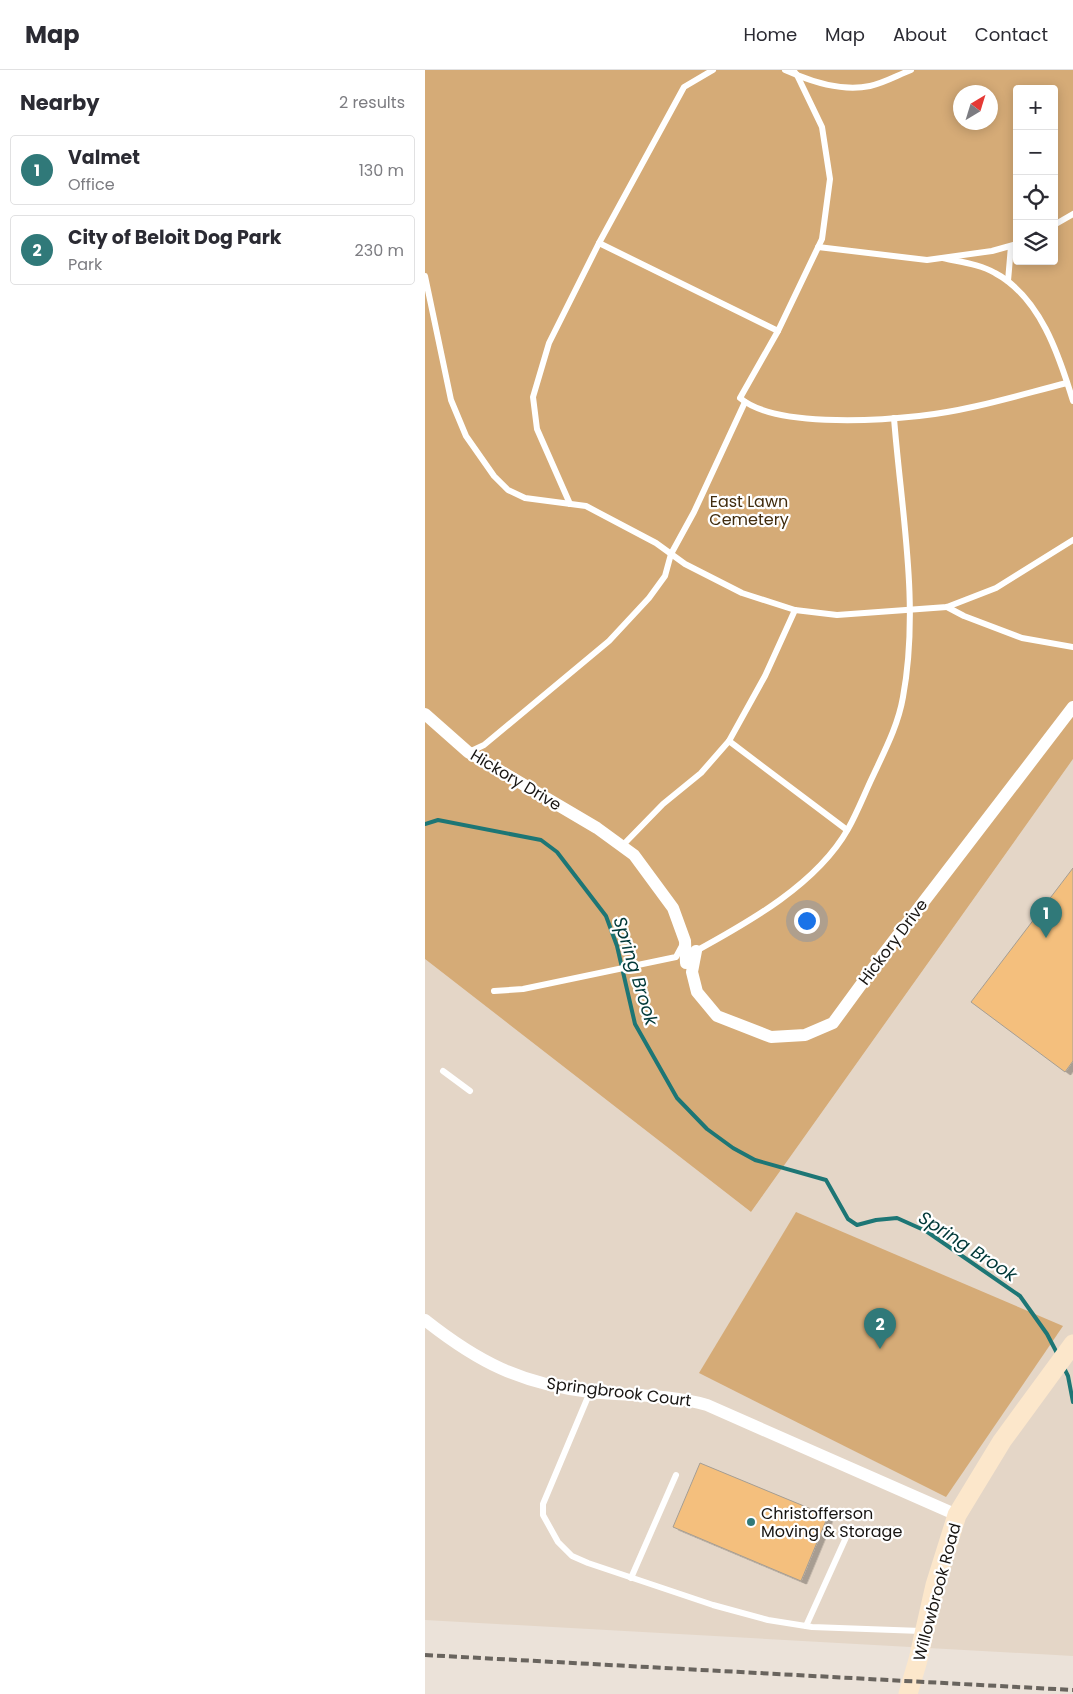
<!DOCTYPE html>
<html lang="en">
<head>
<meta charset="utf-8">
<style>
	:root { --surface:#fff; --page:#f2f2f3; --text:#2b2b33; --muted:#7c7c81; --line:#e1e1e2; --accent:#307979 }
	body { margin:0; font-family:Poppins,sans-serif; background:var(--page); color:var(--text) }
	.controls { position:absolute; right:15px; top:15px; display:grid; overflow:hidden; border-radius:5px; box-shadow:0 2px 12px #0003 }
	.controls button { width:45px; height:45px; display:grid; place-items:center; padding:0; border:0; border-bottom:1px solid var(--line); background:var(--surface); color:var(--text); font:25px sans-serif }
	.compass { position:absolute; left:528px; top:15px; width:45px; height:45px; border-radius:50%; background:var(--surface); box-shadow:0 2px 12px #0003; rotate:38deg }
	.you { position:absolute; left:381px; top:850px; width:18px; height:18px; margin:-12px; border:4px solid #fff; border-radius:50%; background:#1a73e8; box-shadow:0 0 0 8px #1a73e833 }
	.badge { display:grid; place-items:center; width:32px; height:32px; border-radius:50%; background:var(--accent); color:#fff; font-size:16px; font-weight:700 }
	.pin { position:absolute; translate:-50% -41px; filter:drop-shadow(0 1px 2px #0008) }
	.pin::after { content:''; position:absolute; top:26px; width:18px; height:15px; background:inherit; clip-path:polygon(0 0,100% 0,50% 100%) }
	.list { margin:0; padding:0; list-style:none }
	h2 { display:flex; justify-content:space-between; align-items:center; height:65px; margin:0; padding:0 20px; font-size:21px }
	h2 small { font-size:16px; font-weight:400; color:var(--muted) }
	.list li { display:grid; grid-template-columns:32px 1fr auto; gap:15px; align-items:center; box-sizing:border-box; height:70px; margin:0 10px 10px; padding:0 10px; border:1px solid var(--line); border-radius:5px }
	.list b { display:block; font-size:19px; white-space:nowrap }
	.list p { margin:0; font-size:16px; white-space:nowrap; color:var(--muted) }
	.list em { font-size:16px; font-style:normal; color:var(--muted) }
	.icon { flex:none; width:28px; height:28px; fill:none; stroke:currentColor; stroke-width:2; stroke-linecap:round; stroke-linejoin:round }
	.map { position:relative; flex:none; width:648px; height:1624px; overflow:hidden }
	header { display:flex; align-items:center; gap:30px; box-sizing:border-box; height:70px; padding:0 25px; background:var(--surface); border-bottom:1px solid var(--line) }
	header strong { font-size:24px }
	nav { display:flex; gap:28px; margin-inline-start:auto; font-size:18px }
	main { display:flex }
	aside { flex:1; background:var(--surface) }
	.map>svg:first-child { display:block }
	.built { fill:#e4d6c7 }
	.green { fill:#d5ab77; fill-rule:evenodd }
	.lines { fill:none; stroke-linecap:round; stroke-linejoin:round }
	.stream { stroke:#1d7675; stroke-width:4 }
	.building { fill:#f4bf7d; stroke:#a59e94; filter:url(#shadow) }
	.lane { stroke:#fff; stroke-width:6 }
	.street { stroke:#fff; stroke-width:12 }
	.secondary { stroke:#fce7cb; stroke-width:19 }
	.rail { stroke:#69645e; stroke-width:4; stroke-dasharray:8 4; stroke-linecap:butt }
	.poi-dot { fill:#307979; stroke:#fff; stroke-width:2 }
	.labels { text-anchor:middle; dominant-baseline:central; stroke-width:4.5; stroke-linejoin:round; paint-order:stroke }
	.park-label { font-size:16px; fill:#412c0e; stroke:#fff }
	.street-label { font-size:16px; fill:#181512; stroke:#fff }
	.poi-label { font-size:16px; fill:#181512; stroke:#fff; text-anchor:start }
	.water-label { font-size:18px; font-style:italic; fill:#003838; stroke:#fff }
</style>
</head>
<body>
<header>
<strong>Map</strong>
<nav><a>Home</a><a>Map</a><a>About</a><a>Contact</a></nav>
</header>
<main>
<aside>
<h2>Nearby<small>2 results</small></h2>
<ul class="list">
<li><span class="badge">1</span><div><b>Valmet</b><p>Office</p></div><em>130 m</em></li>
<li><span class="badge">2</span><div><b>City of Beloit Dog Park</b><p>Park</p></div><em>230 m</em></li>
</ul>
</aside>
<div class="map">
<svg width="648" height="1624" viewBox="0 0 648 1624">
	<defs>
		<filter id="shadow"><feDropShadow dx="5.5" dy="3" stdDeviation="0" flood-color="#0004"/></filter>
	</defs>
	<rect width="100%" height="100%" fill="#ebe2d9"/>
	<path class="built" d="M648 689V1586L0 1550V889L326 1142Z"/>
	<g class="green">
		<path d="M0 0H648V689L326 1142 0 889ZM592 19H629V191H592ZM536 22H566V52H536Z"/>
		<path d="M371 1142 638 1256 521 1427 274 1303Z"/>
	</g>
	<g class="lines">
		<g class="stream">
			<path d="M0 754 13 750 116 770 132 782 181 846 192 876 210 954 252 1028 282 1059 308 1078 330 1090 401 1110 423 1149 432 1155 451 1150 472 1148 501 1161 595 1226 622 1264 633 1285"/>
			<path d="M639 1298 643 1306 648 1332"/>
		</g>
	</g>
	<g class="building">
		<path d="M648 798V991L640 1002 546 932Z"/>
		<path d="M275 1393 403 1446 376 1511 248 1457Z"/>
	</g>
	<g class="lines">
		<g class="lane">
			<path d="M288 0 259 17 174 173 353 261 397 169 405 109 397 57 372 5"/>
			<path d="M360 0 372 5 368 0"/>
			<path d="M372 5C394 14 421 21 445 16 459 13 473 5 486 0"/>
			<path d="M629 155 648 144"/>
			<path d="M393 177 502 190 567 181 592 174"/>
			<path d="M518 188C535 192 555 194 570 203 615 227 634 285 648 331"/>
			<path d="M0 206 26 330 41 366 69 406 83 420 100 428 161 436 231 473 260 494 317 523 370 540 412 545 522 537 571 518 648 470"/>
			<path d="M583 211 586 176"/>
			<path d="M353 261 315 328C349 357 449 351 494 346 543 341 594 325 642 313"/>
			<path d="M145 434 112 359 108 327 124 273 174 173"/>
			<path d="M522 537 539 546 597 568 648 577"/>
			<path d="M304 671 422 760"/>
			<path d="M44 682 59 675 184 571 224 528 240 506 246 484 269 442 320 332"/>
			<path d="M197 776 238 734 276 703 304 671 340 606 370 540"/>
			<path d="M271 881C324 852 392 814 423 759 432 743 439 725 447 708 459 682 473 656 478 627 495 535 476 439 469 348"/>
			<path d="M69 921 98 919 251 887 258 874"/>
			<path d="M18 1001 45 1021"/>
			<path d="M165 1322 118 1434V1445L133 1472 147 1486 163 1493 288 1535 343 1550 387 1557 496 1561"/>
			<path d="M206 1508 251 1405"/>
			<path d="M381 1556 423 1463"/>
		</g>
		<g class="street">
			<path d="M0 644 43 682 172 758 209 785 248 838 260 871 261 893"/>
			<path d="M271 881 267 902 272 922 292 946 346 967 380 965 408 953 457 886 648 637"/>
			<path d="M0 1250C53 1292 96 1314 165 1322 204 1326 244 1324 282 1335L532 1445"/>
		</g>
		<path class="secondary" d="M483 1624 493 1590 510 1515 532 1445 577 1371 648 1274"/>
		<path class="rail" d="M0 1585 648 1620"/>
	</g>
	<circle class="poi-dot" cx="326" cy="1452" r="5"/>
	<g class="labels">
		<g class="park-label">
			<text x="324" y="431">East Lawn<tspan x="324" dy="18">Cemetery</tspan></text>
		</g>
		<g class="street-label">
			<text transform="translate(91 710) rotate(31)">Hickory Drive</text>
			<text transform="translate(468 872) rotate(-53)">Hickory Drive</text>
			<text transform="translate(194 1322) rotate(7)">Springbrook Court</text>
			<text transform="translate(512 1522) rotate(-75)">Willowbrook Road</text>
		</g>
		<g class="poi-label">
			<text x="336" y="1443">Christofferson<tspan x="336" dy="18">Moving &amp; Storage</tspan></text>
		</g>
		<g class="water-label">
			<text transform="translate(211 901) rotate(73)">Spring Brook</text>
			<text transform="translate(543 1176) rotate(33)">Spring Brook</text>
		</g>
	</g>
</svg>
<div class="controls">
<button>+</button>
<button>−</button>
<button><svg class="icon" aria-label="locate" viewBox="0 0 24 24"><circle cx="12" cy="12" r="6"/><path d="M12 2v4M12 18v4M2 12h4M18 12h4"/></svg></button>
<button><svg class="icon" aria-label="layers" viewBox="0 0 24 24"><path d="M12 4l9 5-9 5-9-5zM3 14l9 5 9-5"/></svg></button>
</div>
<svg class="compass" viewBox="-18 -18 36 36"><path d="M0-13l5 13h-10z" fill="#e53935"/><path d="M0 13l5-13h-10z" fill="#7c7c81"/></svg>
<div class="you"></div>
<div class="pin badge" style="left:621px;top:868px">1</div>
<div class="pin badge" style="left:455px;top:1279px">2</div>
</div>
</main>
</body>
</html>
